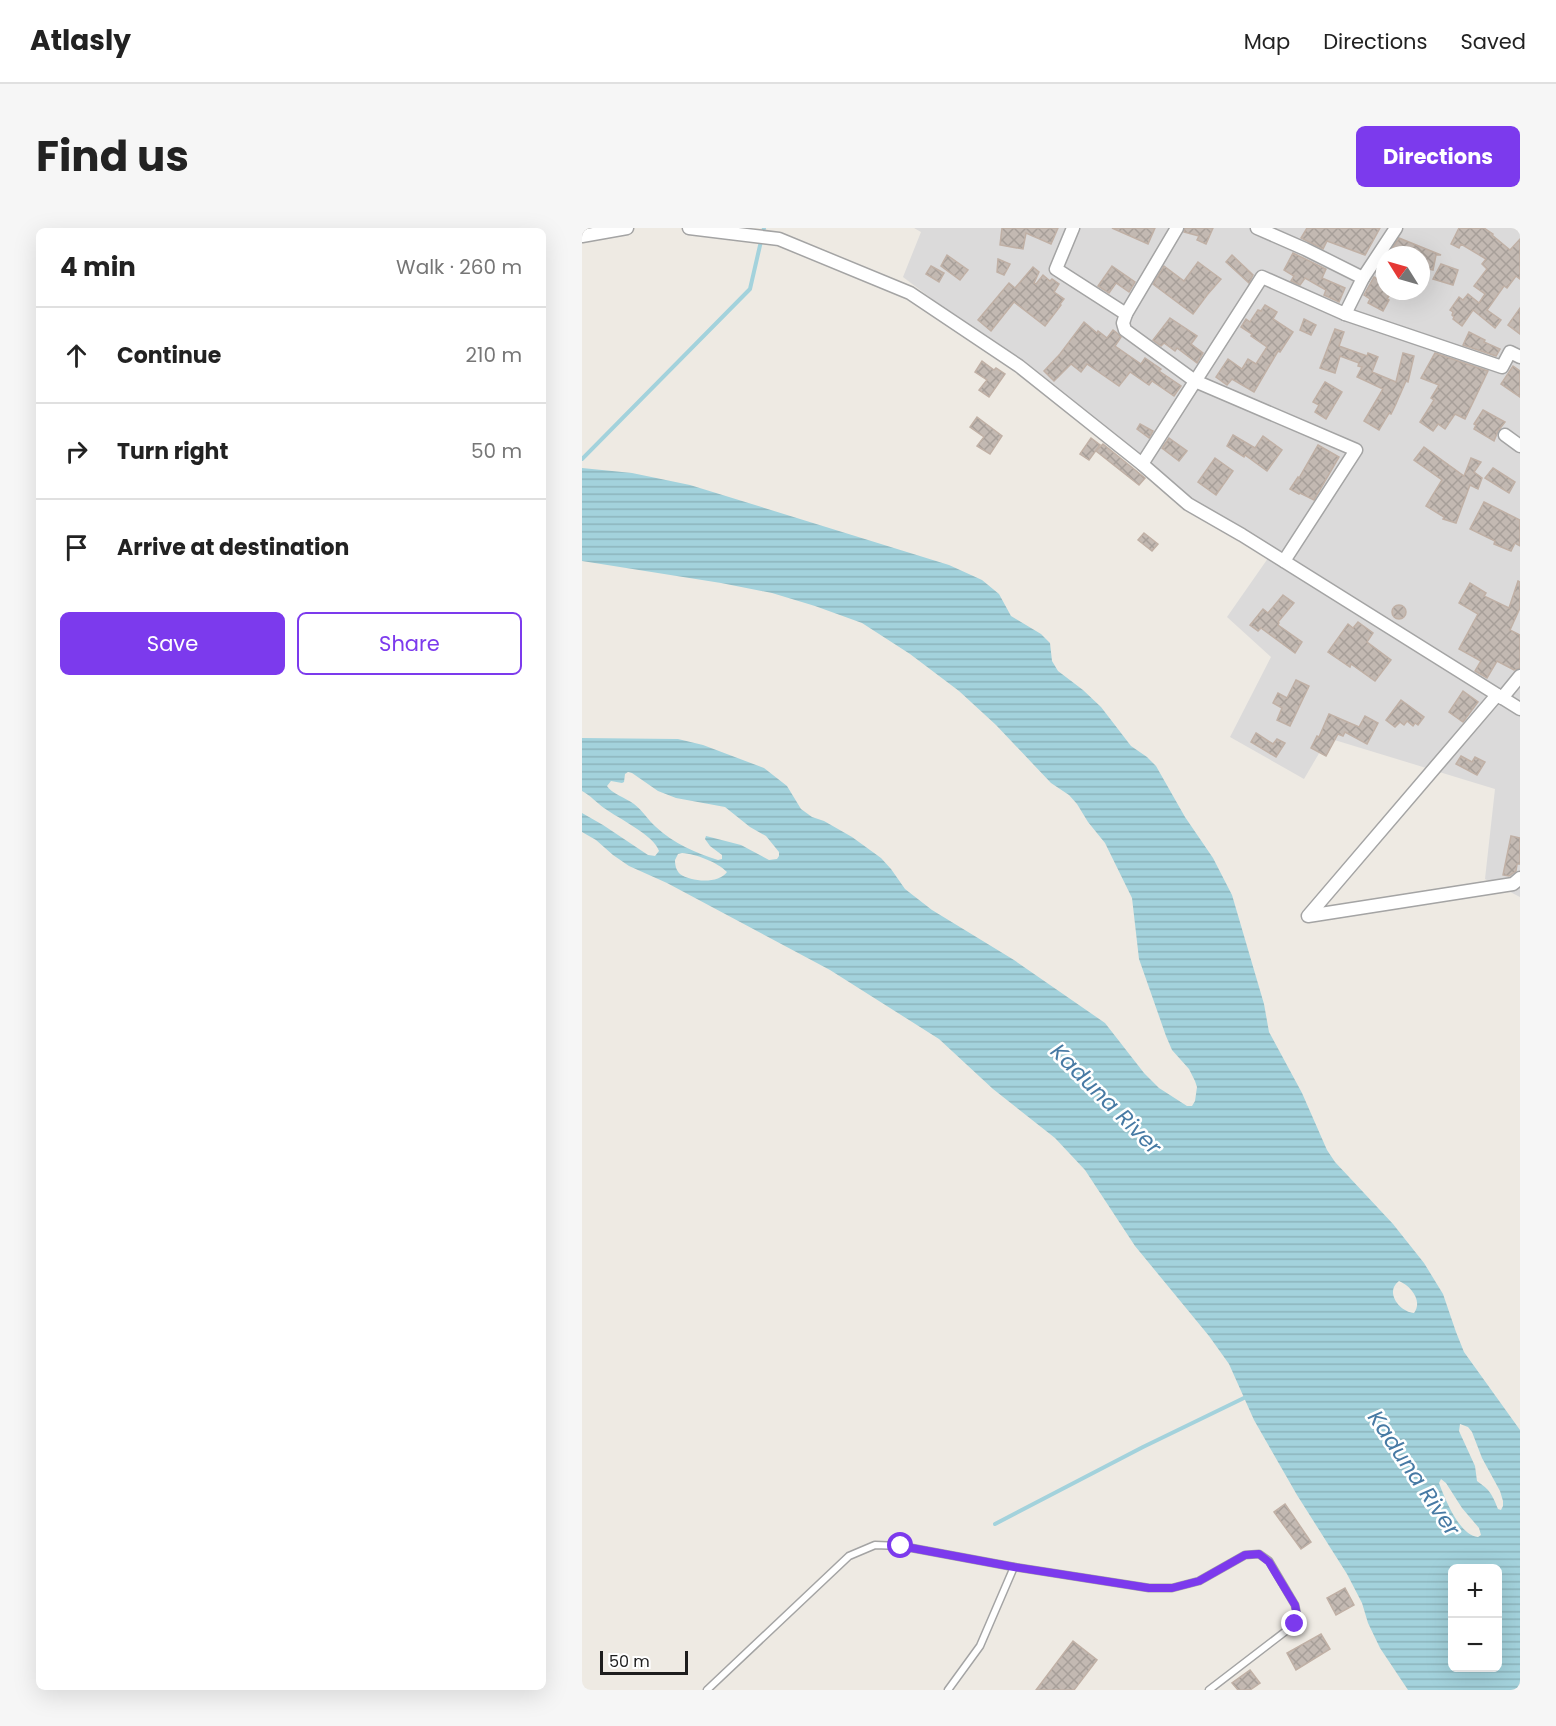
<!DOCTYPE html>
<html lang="en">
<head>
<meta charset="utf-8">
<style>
	:root { --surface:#fff; --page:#f6f6f6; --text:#222; --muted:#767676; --line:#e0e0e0; --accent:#7c3aed }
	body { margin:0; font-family:Poppins,sans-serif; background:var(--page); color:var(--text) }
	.controls { position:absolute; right:18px; bottom:18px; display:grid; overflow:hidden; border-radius:9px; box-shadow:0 6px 24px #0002 }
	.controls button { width:54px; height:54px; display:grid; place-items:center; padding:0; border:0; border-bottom:2px solid var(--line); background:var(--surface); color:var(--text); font:30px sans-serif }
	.compass { position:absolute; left:794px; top:18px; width:54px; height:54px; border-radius:50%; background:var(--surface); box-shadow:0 6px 24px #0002; rotate:307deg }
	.scale { position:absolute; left:18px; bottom:15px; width:88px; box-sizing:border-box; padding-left:6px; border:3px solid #1d1d1d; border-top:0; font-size:16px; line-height:21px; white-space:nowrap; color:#1d1d1d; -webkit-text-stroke:4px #fff; paint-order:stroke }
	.stop { position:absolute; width:18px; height:18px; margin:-14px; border:4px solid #7c3aed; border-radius:50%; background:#fff }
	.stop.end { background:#7c3aed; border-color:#fff; box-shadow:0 2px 6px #0008 }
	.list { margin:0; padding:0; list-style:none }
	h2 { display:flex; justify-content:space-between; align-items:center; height:78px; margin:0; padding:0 24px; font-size:26px }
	h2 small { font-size:20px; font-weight:400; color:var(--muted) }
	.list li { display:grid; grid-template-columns:39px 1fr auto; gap:18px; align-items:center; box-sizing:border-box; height:96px; padding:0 24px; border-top:2px solid var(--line) }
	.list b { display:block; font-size:22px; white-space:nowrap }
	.list em { font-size:20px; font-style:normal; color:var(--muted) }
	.actions { display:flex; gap:12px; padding:18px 24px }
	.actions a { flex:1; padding:14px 0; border:2px solid var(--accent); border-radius:9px; text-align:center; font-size:21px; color:var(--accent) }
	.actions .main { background:var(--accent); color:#fff }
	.icon { flex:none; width:33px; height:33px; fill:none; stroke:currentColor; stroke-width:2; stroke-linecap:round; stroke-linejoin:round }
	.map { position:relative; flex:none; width:938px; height:1462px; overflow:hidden; border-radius:9px }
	header { display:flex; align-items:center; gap:36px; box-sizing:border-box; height:84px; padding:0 30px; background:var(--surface); border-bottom:2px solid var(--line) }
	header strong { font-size:28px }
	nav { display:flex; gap:33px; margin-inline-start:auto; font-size:21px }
	.intro { display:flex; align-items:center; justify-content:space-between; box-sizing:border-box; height:144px; padding:0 36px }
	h1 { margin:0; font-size:42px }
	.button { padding:15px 27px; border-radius:9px; background:var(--accent); color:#fff; font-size:21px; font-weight:700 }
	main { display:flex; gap:36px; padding:0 36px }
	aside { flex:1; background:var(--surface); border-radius:9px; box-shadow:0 6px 24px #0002 }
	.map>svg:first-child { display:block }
	.residential { fill:#dbdada; fill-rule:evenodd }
	.water { fill:url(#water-rules); fill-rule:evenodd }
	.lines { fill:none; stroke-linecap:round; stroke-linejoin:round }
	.stream { stroke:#a3d2dc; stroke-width:4 }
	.building { fill:url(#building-cross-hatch); stroke:#c0b0a5; stroke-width:1.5 }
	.lane-casing { stroke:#a4a4a4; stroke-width:9 }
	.street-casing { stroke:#a4a4a4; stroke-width:15 }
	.lane { stroke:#fff; stroke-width:6 }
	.street { stroke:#fff; stroke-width:12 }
	.route { stroke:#7c3aed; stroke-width:8 }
	.labels { text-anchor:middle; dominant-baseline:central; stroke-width:5; stroke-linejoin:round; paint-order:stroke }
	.water-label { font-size:22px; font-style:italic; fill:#477aa4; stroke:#fff }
</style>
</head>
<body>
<header>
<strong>Atlasly</strong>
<nav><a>Map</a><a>Directions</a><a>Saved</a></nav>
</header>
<div class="intro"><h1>Find us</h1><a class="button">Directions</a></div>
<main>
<aside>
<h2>4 min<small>Walk · 260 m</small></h2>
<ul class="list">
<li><svg class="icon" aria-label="ahead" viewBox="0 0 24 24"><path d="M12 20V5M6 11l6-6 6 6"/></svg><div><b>Continue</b></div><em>210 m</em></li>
<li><svg class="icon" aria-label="right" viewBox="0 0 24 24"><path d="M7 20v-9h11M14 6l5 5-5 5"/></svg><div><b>Turn right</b></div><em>50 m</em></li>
<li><svg class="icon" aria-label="arrive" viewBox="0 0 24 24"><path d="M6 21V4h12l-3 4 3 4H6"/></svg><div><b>Arrive at destination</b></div></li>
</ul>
<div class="actions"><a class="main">Save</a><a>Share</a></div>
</aside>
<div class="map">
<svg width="938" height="1462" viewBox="0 0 938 1462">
	<defs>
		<pattern id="water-rules" width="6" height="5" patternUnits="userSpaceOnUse" patternTransform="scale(1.5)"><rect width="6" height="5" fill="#a3d2dc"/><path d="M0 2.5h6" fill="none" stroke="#8cb4bc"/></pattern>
		<pattern id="building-cross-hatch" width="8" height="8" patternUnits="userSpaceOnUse" patternTransform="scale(1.5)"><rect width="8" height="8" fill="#c3b9b2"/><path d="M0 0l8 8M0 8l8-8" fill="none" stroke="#a79f99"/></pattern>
	</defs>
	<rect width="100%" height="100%" fill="#eeeae3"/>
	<path class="residential" d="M332 0H938V669L903 651 913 561 746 510 722 551 648 509 689 429 645 389 691 323 597 266 428 130 321 49 339 4ZM803 27H839V63H803Z"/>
	<path class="water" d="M0 240 50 245 108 257 367 337 400 352 417 366 429 388 459 406 468 415 470 433 476 443 501 462 519 479 549 518 565 529 574 538 603 589 631 630 650 667 682 776 687 804 720 865 745 922 753 934 811 996 842 1035 861 1066 874 1104 882 1124 938 1202V1462H826L798 1420 786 1395 780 1375 765 1346 715 1267 672 1192 647 1136 627 1108 553 1018 503 942 473 910 411 861 357 811 248 742 85 655 47 638 31 627 14 612 0 604V585L21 597 66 627 73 628 77 623C72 607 37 591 22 580 15 575 8 567 0 563V510L96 511 121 517 182 540 205 558 219 581 230 589 242 593 270 609 299 630 309 641 323 661 350 682 432 732 523 795 562 845 577 860 605 878H610L613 873 615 859 613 853 607 841 590 822 584 808 557 731 550 670 523 615 506 594 495 576 487 567 469 555 414 497 377 463 328 426 280 395 233 378 190 365 139 355 0 333ZM46 544 50 545 76 563 94 570 143 579 168 599 184 608 197 624V628L195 631 187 632 159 617 124 608 123 611 128 618 140 627V631L136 632C114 625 91 615 74 599 66 592 61 583 52 576 44 570 29 565 25 558L29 553 40 555 42 554 43 546ZM100 625C114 626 135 634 145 644 137 656 109 654 98 646 94 642 93 637 93 632L96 626ZM817 1053C829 1058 841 1073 832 1085 818 1084 802 1064 817 1053ZM878 1196 886 1199 890 1204 900 1230 918 1263 921 1273V1278L919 1282 916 1281C910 1266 908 1262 895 1253L893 1238 877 1203ZM859 1251 864 1255 880 1280 897 1300 899 1307 896 1309C877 1307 863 1271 857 1255ZM870 1340H915V1440H870Z"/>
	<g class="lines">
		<g class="stream">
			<path d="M0 231 168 61 182 0"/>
			<path d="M413 1296 561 1219 664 1169"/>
		</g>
	</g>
	<g class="building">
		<path d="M420 0H476L469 16 444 5 441 21 418 17Z"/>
		<path d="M530 0H573L566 16Z"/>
		<path d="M603 0H631L624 16 615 12 617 8 602 4Z"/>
		<path d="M725 0H798L783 27 745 13 741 21 719 10Z"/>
		<path d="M877 0H902L911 6 910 7 928 22 938 11V51L934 48 925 60 922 58 905 82 919 92 913 100 891 82 880 98 871 91 872 89 870 87 871 84 868 82 877 69 881 72 886 66 897 75 903 66 892 58 905 41 900 36 904 31 879 16 877 20 869 16Z"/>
		<path d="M817 10 859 27H854L851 42 839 39V27H806Z"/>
		<path d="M711 25 744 41 740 50 763 60 757 74 742 67 744 62 723 50 718 57 709 53 712 48 702 42Z"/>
		<path d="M365 27 386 42 378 52 359 38Z"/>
		<path d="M650 27 671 47 667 55 644 34Z"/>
		<path d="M416 31 428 36 422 47 415 44Z"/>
		<path d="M616 34 639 51 625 67 611 86 571 56 582 38 602 53Z"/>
		<path d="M859 36 876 42 871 57 851 51Z"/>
		<path d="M349 38 362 45 357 54 344 46Z"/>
		<path d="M530 38 553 54 547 64 534 55 527 65 516 58Z"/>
		<path d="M451 39 457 44 452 55 454 56 461 47 468 53 470 51 477 56 472 64 482 71 478 76 479 77 463 98 432 74 409 103 396 92 427 55 433 60Z"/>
		<path d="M792 49 803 55V63H810L805 71 807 72 801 83 786 75 788 71 782 67Z"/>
		<path d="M683 77 695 84 691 91 711 104 698 124 696 123 672 164 650 151 645 157 634 149 646 131 660 141 666 131 674 136 685 119 669 108 670 106 659 99 664 91 668 94 676 82 679 83Z"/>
		<path d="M938 80V106L926 97Z"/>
		<path d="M588 90 615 108 609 116 621 125 615 135 595 120 593 123 582 115 579 118 571 112Z"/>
		<path d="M722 91 734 97 729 107 718 102Z"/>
		<path d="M502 94 515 105 516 103 525 110 531 102 535 105 539 109 533 118 559 136 563 130 579 141 577 143 599 158 592 168 570 153 567 157 548 144 537 158 505 136 499 144 489 136 472 153 462 143 478 126Z"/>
		<path d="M753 101 762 104 757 118 785 128 786 125 796 129 790 144 814 154 821 125 832 128 826 154 824 153 813 178 809 186 807 185 797 202 782 193 801 161 775 149 780 139 776 138 777 135 758 128 753 145 738 140Z"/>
		<path d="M887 104 903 112 902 114 918 121 914 128 881 117Z"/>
		<path d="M853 125 906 143 883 191 873 186 863 201 856 196 851 203 838 194 852 172 849 170 857 157 839 150Z"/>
		<path d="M400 133 412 142 414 140 423 146 407 169 397 162 405 152 393 144Z"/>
		<path d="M931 138 938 143V169L919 156Z"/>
		<path d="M743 154 760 164 744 191 733 184 737 177 731 174Z"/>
		<path d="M901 182 923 194 916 203 912 213 892 201 894 197 892 196Z"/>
		<path d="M395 189 420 208 408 226 395 218 402 209 388 199Z"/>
		<path d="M558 196 571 203 567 210 555 201Z"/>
		<path d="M651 207 673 220 681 208 700 222 685 243 663 227 662 229 645 218Z"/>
		<path d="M509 210 518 217 507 232 498 226Z"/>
		<path d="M587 210 605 223 597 233 580 220Z"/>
		<path d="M521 216 563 250 557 257 514 223Z"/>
		<path d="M736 217 757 229 732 272 718 265 717 266 708 261 716 249 717 250Z"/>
		<path d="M842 219 882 248 889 230 899 234 892 244 900 250 896 261 888 257 874 295 861 291 862 289 844 278 860 252 832 232Z"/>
		<path d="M633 230 651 243 634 267 616 254Z"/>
		<path d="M911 240 933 254 927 265 903 250Z"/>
		<path d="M902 274 938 292V318L933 315 929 323 912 316 913 313 888 301Z"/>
		<path d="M562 305 576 316 570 323 556 312Z"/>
		<path d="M936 353 938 354V380L928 402 938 407V440L932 442 915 433 905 450 893 443 899 433 877 421 896 386 877 375 888 355 904 365 902 368 927 380Z"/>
		<path d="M701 367 712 375 696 394 697 395 696 397 720 414 713 425 679 400 676 403 668 397 681 381 686 385Z"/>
		<circle cx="817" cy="384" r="7"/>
		<path d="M776 394 791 405 785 414 809 432 793 453 769 436 768 439 746 424 766 396 771 400Z"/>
		<path d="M714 452 727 458 708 498 695 492 700 480 691 475 696 465 705 470Z"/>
		<path d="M881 463 896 474 881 494 867 484Z"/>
		<path d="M819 472 842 489 836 497 833 495 831 498 825 493 822 497 818 494 813 499 804 492Z"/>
		<path d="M747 486 777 499 783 488 796 495 785 516 763 504 761 508 756 506 744 528 729 520 735 508 737 509Z"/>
		<path d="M674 505 691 516 695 511 703 515 694 529 669 514Z"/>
		<path d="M879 528 890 534 893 529 903 534 895 547 874 536Z"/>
		<path d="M929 608 938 610V636H935L934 643 927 648 921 647Z"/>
		<path d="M703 1276 729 1314 719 1321 692 1284Z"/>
		<path d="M763 1360 772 1377 754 1387 745 1370Z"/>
		<path d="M739 1406 748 1421 714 1442 705 1425Z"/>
		<path d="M491 1413 515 1432 492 1462H454Z"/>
		<path d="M668 1442 678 1455 668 1462H656L650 1455Z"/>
	</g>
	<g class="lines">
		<g class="lane-casing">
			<g id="lane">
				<path d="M125 1462 267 1328 293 1317 319 1318 432 1339 567 1360H590L617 1353 663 1327 677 1326 687 1333 713 1377 715 1387 713 1396 627 1462"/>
				<path d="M366 1462 398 1418 432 1339"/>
			</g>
		</g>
		<g class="street-casing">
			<g id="street">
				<path d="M107 0 197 11 328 65 437 138 560 236 606 276 660 307 938 481"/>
				<path d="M491 0 474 41 544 86"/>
				<path d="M595 0 544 86 541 95 543 102 613 153 774 222 702 333"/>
				<path d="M675 0 723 21 781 50 814 0"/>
				<path d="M0 8 45 0"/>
				<path d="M763 86 920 139 928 124 938 129"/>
				<path d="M923 207 938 218"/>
				<path d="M560 236 680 49 763 86 781 50"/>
				<path d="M915 467 726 688 931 656 938 650"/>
				<path d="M920 470 938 448"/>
			</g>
		</g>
		<use href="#lane" class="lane"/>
		<use href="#street" class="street"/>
	</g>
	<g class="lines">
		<path class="route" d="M319 1318 432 1339 567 1360H590L617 1353 663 1327 677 1326 687 1334 713 1377 715 1387 713 1396"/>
	</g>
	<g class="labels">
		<g class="water-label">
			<text transform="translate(524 871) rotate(45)">Kaduna River</text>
			<text transform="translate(832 1245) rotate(56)">Kaduna River</text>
		</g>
	</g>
</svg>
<div class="controls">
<button>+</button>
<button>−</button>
</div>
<svg class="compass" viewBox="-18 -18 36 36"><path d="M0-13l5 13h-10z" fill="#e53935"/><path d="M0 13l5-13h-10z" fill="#767676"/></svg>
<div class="scale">50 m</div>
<div class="stop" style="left:319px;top:1318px"></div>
<div class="stop end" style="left:713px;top:1396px"></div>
</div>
</main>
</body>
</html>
